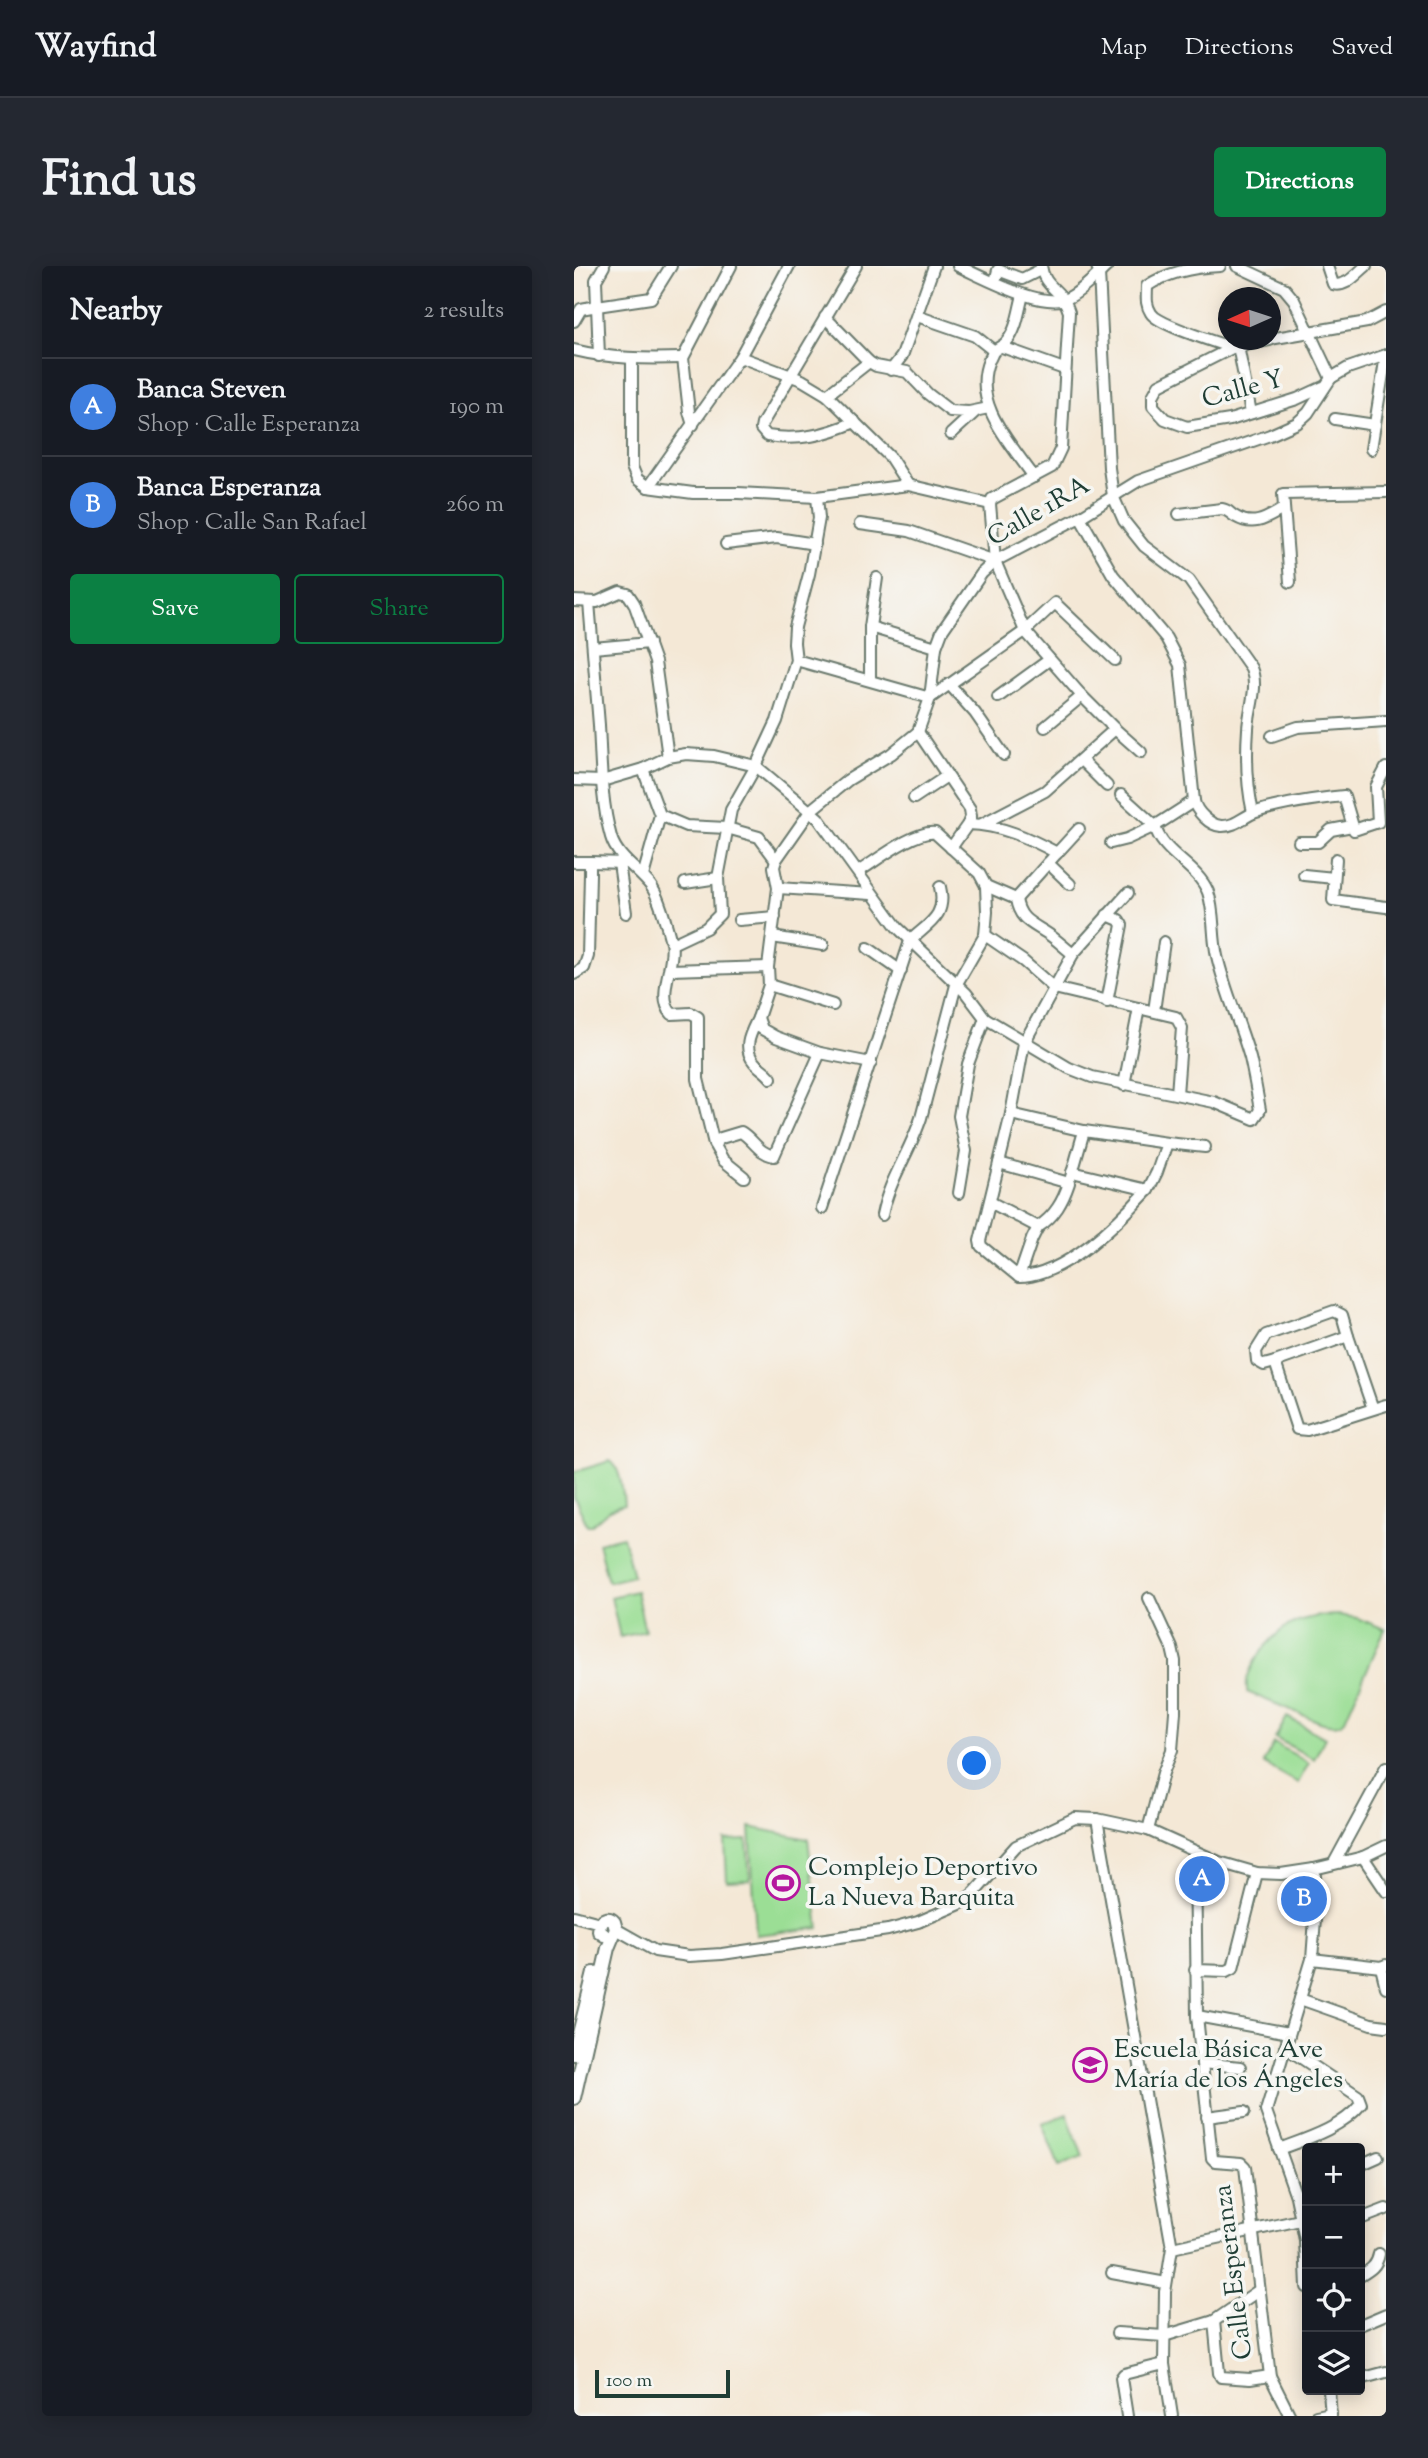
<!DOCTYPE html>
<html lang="en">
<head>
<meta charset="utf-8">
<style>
	:root { --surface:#171b24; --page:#242831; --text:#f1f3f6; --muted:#9ea1a6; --line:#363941; --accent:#0b8043 }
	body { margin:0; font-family:"Sorts Mill Goudy",serif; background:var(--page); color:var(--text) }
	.controls { position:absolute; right:21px; bottom:21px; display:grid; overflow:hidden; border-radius:7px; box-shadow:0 4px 18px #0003 }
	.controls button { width:63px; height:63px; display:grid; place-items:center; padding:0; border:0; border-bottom:2px solid var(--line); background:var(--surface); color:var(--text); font:35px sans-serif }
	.compass { position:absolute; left:644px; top:21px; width:63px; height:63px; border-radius:50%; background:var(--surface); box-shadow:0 4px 18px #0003; rotate:267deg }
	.scale { position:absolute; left:21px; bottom:18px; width:135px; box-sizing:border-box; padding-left:7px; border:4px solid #1f3d34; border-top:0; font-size:19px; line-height:24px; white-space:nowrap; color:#1f3d34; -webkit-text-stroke:5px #f6f6f2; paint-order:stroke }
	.you { position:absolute; left:401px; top:1498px; width:24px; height:24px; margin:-18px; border:5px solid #fff; border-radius:50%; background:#1a73e8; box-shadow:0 0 0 10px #1a73e833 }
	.badge { display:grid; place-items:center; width:46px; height:46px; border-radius:50%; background:var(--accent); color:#fff; font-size:23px; font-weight:700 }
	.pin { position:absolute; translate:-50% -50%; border:4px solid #fff; box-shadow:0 2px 7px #0006 }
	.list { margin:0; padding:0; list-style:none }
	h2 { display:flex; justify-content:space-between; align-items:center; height:91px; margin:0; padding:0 28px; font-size:30px }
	h2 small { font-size:23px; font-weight:400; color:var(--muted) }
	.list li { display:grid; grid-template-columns:46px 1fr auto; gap:21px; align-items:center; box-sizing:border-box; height:98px; padding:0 28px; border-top:2px solid var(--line) }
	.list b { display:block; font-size:26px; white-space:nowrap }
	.list p { margin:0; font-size:23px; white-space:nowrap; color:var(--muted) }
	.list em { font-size:23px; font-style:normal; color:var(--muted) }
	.actions { display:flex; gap:14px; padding:21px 28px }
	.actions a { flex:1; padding:16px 0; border:2px solid var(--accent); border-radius:7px; text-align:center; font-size:24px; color:var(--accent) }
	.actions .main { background:var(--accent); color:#fff }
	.icon { flex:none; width:38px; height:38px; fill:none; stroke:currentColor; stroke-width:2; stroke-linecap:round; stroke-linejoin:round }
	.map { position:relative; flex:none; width:812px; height:2150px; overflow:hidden; border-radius:7px }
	header { display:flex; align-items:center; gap:42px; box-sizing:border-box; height:98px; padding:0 35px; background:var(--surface); border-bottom:2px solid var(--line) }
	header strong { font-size:33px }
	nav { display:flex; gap:38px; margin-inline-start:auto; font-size:24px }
	.intro { display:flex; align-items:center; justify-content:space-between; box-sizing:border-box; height:168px; padding:0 42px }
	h1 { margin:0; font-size:49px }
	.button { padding:18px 32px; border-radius:7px; background:var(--accent); color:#fff; font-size:24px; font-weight:700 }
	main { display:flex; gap:42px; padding:0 42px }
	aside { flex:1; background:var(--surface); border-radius:7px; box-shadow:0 4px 18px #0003 }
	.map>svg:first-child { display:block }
	.green { fill:#9bde95; stroke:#5d8e64; stroke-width:2 }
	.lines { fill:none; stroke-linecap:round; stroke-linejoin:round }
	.minor-casing { stroke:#6a796d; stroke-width:14 }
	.tertiary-casing { stroke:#6a796d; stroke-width:16 }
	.minor { stroke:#fff; stroke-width:10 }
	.tertiary { stroke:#fff; stroke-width:12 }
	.labels { text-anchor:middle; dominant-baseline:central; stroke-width:7; stroke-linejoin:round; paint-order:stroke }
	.street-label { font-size:26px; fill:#1f3d34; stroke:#f6f6f2 }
	.poi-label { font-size:26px; fill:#1f3d34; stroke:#f6f6f2; text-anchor:start }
</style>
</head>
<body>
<header>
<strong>Wayfind</strong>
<nav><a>Map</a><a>Directions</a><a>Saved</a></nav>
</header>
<div class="intro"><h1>Find us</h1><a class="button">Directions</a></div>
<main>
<aside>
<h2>Nearby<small>2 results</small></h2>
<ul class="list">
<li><span class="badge" style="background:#3f7fe0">A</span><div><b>Banca Steven</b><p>Shop · Calle Esperanza</p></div><em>190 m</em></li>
<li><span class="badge" style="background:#3f7fe0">B</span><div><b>Banca Esperanza</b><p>Shop · Calle San Rafael</p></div><em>260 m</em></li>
</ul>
<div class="actions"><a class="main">Save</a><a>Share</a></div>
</aside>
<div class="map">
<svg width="812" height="2150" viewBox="0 0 812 2150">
	<rect width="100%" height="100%" fill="#f6f6f2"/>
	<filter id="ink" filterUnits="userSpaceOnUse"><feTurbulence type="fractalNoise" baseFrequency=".0143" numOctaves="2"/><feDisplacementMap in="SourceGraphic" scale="14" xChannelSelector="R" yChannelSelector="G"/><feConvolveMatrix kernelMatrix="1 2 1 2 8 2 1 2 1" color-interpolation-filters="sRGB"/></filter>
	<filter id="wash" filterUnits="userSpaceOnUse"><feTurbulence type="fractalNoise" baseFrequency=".00686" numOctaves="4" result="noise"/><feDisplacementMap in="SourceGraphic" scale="28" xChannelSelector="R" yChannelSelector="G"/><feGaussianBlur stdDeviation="1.57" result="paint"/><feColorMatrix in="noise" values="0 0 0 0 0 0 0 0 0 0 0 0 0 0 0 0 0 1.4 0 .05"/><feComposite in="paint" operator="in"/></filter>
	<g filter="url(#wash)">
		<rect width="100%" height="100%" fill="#f4e8d6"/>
		<g class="green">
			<path d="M36 1195C46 1200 49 1226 50 1239L35 1244 18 1259H13L0 1231V1206Z"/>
			<path d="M49 1271 59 1310 34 1316 24 1277Z"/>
			<path d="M62 1325 71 1365 46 1371 37 1331Z"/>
			<path d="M764 1349 783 1352 811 1363 771 1454C763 1461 756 1459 746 1456L673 1426C673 1421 672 1415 674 1410 681 1390 701 1365 720 1357 734 1350 749 1350 764 1349Z"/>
			<path d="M713 1451 751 1472 740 1493 701 1472Z"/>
			<path d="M700 1477 735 1497 724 1517 689 1497Z"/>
			<path d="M176 1561 234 1573 245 1662 182 1669Z"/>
			<path d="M173 1574 176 1614 153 1615 151 1575Z"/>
			<path d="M493 1848 509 1891 485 1900 468 1858Z"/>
		</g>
	</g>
	<g filter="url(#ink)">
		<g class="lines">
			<g class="minor-casing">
				<g id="minor">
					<path d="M30 0 22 14 23 40 77 32 97 0"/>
					<path d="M384 0C409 11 468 44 494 32 508 25 521 11 533 0"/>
					<path d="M523 0 525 7 535 202 539 230 550 255 570 280 615 314 677 402C685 421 675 443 674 463 672 490 673 520 679 547"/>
					<path d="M646 0C621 1 594 6 573 20 573 30 571 38 577 47 584 59 642 76 658 82"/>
					<path d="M663 0 710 22 720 34 757 112"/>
					<path d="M753 0 759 18C772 22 782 8 792 0"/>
					<path d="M421 16 424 4 448 13 466 4"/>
					<path d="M449 29C445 43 443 64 433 75 430 80 424 81 420 85 419 85 416 94 415 94 397 137 437 178 460 211"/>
					<path d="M343 50 401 70 420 85"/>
					<path d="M251 51 295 96 302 100 333 106 354 128 376 145 395 146 415 142"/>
					<path d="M0 55 7 43 23 40 25 90"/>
					<path d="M696 73 793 56 812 46"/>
					<path d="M696 74 658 82 585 119 579 130V140L591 153 613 161 656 154 723 133 749 121"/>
					<path d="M664 80 677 147"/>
					<path d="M428 81 490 103"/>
					<path d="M0 84C37 93 71 93 109 92"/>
					<path d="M166 91 228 114 253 129 316 191 334 219 416 238"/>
					<path d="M58 93V201L63 213 74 221 119 227H164L243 231 334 219"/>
					<path d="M317 104 328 90 360 0"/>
					<path d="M253 129 295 96"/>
					<path d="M761 153 801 159"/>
					<path d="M281 156C251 169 225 175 193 170L187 163 188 158 282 0"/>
					<path d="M119 159 115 146 109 92 157 0"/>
					<path d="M377 168 402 145"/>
					<path d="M797 183 812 89"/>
					<path d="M74 221 166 91 215 0"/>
					<path d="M605 248 648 243C655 244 656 248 662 251 681 262 694 251 709 243"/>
					<path d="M506 251 539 309 592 372 606 399 620 535C622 545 635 559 647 560 661 561 670 550 682 546 711 537 740 533 770 530L780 564 804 556 802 521 812 502"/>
					<path d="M286 258 335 265 421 295"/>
					<path d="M152 278 203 272 241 278"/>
					<path d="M716 316 709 228 812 226"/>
					<path d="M0 335 23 336 46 326 54 328 60 337 81 396 94 491"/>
					<path d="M15 336C18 377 22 418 25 459 27 496 27 536 37 571 43 592 65 604 77 620 86 632 93 661 97 676 102 698 81 730 98 748L117 747 124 751V813L140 878"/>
					<path d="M296 361 362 381"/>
					<path d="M19 382 75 377"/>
					<path d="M222 394 356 432 451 365 481 337 541 394"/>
					<path d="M296 413V361L303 312"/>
					<path d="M375 418 401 447 430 489"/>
					<path d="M424 431 475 394"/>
					<path d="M471 461 508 430"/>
					<path d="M541 463 567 486"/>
					<path d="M344 466 396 543 397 550 394 558"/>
					<path d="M698 470 724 461 812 455"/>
					<path d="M507 494 533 520"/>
					<path d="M69 503 86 549 69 610"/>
					<path d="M0 514 28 515 69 503 94 491 112 488 140 490 182 500 244 552 323 661 392 727 411 752 495 802 518 811 640 836 680 853 686 844C683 827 680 809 676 792 666 757 651 725 643 690 638 669 641 647 634 626 623 599 588 588 581 560L620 535"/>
					<path d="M340 532 373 510"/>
					<path d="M86 549 112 560 153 562 185 571 202 594"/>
					<path d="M408 558 471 525 541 463 508 430 451 365 421 295 416 238 418 233 478 201 487 182 495 46C489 23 470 23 467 0"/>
					<path d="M725 576H744L757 564 778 560"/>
					<path d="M537 577 553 573 581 560 547 529"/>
					<path d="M377 582 394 558C427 559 455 572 483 587L442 633"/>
					<path d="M483 587 505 563"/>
					<path d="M762 593 759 634 812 641"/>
					<path d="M0 596H16V608L14 690 10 702 0 708"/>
					<path d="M16 596 51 597"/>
					<path d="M45 597 52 647"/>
					<path d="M474 597 496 618"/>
					<path d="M284 606C302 595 341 564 361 567L405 607 412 620 413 646 411 669 382 719 347 852C336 886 315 914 308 949"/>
					<path d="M730 609 760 612"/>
					<path d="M111 617 144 612"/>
					<path d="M412 620 442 633"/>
					<path d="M204 622 297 628"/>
					<path d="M554 627 499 688 450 777 437 848 406 975 407 980 445 1011C490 1011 546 955 574 924"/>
					<path d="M442 633C445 653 457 657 471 666 481 672 490 681 499 688"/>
					<path d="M165 654 201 651"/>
					<path d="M411 669 449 695 480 722 602 751 608 762 603 828"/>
					<path d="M198 671 249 679"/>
					<path d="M98 678 132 662 146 648 144 612 157 544 182 500 203 455 222 394 220 377 221 361 235 308 245 252 243 231"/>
					<path d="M294 682 327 705"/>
					<path d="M96 704 194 701"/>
					<path d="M195 719 259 739"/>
					<path d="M533 736 548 659 545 654 533 649"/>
					<path d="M580 745 590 676"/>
					<path d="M184 752C177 767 168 781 180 796 185 802 192 805 197 812"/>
					<path d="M297 797 246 787 202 771 188 763 184 752 195 719 194 701 204 622 200 601 202 594 237 544 274 514 317 488 344 466 356 432 362 381 368 365 408 307 421 295 506 251 564 215 696 169 723 157 734 147 757 112 774 102 812 89"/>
					<path d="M550 819 565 742"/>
					<path d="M437 848 510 865 497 911"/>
					<path d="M593 877 631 881"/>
					<path d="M498 906 574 924 583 906 593 877 510 865"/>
					<path d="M170 911 149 894 140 878 147 872 167 866C180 874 184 887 200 890L246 787"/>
					<path d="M385 927 392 885 385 850 394 798 411 752"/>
					<path d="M416 936 464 961C481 950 489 935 495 917L425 897"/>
					<path d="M248 942 336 675C355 657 373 650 366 621"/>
					<path d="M445 1011 458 973 464 961"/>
					<path d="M701 1096 690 1099 683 1095 682 1085 692 1069 760 1045 768 1049 774 1070"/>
					<path d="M799 1143 774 1070 701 1096 723 1163 733 1164 812 1139"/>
					<path d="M523 1553 598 1982 591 2026 590 2098 598 2150"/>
					<path d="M574 1564 589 1507 598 1484 601 1446V1395L598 1382 575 1332"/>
					<path d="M621 1586 623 1750 638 1892 641 1895 667 1897 671 1901 696 2110 716 2150"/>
					<path d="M789 1591 812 1625"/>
					<path d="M760 1597 812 1501"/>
					<path d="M0 1650 26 1657"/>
					<path d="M42 1663 81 1685 115 1690 148 1688 314 1664 344 1656 386 1638 400 1627 442 1580 501 1552 523 1553 574 1564 645 1596 683 1607 707 1608 740 1603 789 1591 812 1580"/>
					<path d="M738 1693 807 1701 812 1699"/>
					<path d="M807 1701 812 1721"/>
					<path d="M621 1704 653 1705 659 1702 683 1607"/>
					<path d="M726 1733 797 1758 812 1760"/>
					<path d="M623 1750 715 1767"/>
					<path d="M628 1797 666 1801"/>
					<path d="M633 1851 670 1846"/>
					<path d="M705 1883C732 1873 768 1862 787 1838L784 1830 711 1781"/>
					<path d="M786 1899 804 1891"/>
					<path d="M786 1953 812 1943"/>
					<path d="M598 1982 726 1954"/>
					<path d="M538 2007 592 2017"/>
					<path d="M786 2010C796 2004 803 2000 805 1988"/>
					<path d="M733 2021 731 1974 722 1930 692 1845 738 1693 743 1626 740 1603"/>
					<path d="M640 2055 645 2107 647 2111 676 2113 696 2110"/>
					<path d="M786 2059 812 2048"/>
					<path d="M543 2067 590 2070 640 2055 684 2025"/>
					<path d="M786 2113 812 2106"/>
					<path d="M755 2124 757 2150"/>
					<path d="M553 2150 547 2112 550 2108 590 2098"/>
					<path d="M742 2150 757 2147"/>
				</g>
			</g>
			<g class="tertiary-casing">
				<g id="tertiary">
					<path d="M0 1788 20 1707"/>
					<path d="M0 1832 34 1682 42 1663 40 1656C36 1651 30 1652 26 1657L25 1665 30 1669"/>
				</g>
			</g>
			<use href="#minor" class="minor"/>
			<use href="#tertiary" class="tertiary"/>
		</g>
	</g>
	<defs>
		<g id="stadium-ring" transform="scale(1.75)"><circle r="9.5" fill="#f6f6f2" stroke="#b5179e" stroke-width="1.5"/><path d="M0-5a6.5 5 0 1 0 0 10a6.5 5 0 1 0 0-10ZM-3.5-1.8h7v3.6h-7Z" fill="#b5179e"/></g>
		<g id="school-ring" transform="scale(1.75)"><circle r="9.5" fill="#f6f6f2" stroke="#b5179e" stroke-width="1.5"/><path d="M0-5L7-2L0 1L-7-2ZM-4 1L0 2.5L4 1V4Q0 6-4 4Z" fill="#b5179e"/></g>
	</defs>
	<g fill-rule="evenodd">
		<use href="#stadium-ring" x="209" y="1617"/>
		<use href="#school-ring" x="516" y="1799"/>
	</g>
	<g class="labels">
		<g class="street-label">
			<text transform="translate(669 124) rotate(-15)">Calle Y</text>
			<text transform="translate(465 246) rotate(-30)">Calle 1RA</text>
			<text transform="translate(660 2006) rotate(-97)">Calle Esperanza</text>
		</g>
		<g class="poi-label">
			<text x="234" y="1602">Complejo Deportivo<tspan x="234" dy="30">La Nueva Barquita</tspan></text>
			<text x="540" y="1784">Escuela Básica Ave<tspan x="540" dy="30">María de los Ángeles</tspan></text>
		</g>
	</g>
</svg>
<div class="controls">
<button>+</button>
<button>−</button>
<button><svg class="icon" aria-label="locate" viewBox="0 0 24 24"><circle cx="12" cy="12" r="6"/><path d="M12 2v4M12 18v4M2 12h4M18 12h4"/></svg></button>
<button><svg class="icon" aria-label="layers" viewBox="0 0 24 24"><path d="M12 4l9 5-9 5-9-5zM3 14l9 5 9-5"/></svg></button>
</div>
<svg class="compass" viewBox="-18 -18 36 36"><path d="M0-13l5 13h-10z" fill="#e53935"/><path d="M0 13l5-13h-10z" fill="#9ea1a6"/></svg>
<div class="scale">100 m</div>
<div class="you"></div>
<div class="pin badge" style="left:628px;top:1613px;background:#3f7fe0">A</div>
<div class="pin badge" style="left:730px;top:1633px;background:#3f7fe0">B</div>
</div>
</main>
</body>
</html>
